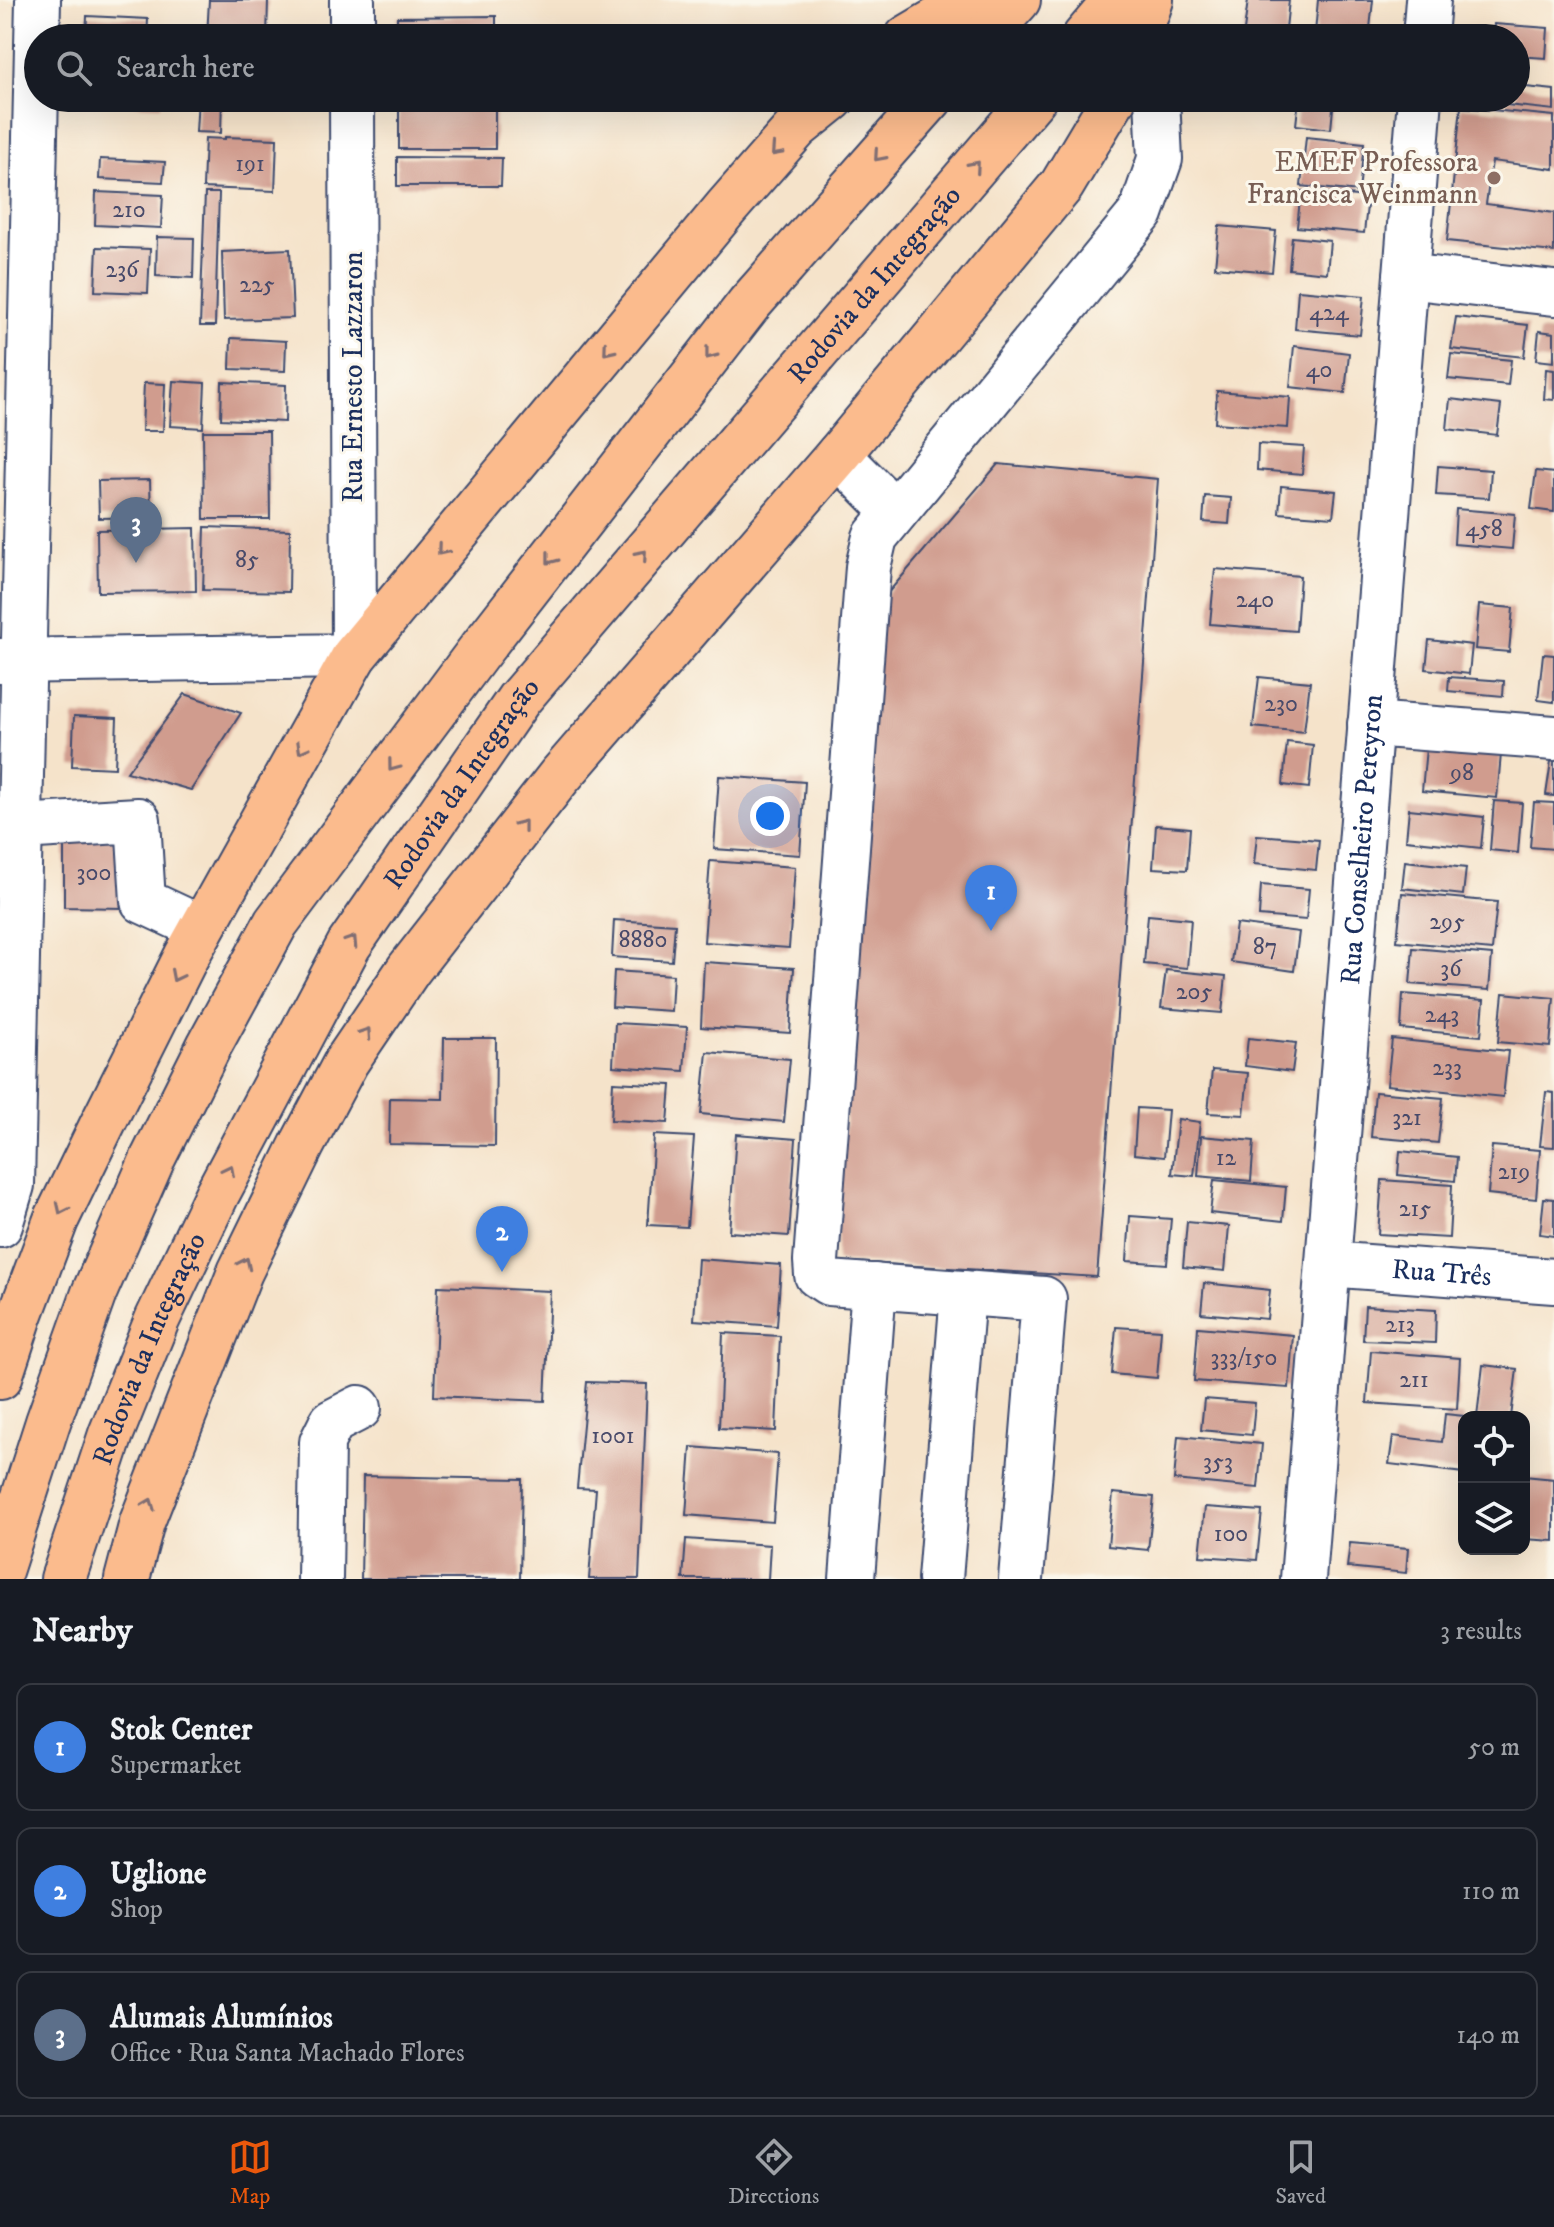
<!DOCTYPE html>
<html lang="en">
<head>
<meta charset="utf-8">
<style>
	:root { --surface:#171b24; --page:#242831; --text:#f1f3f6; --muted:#9ea1a6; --line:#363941; --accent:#ea580c }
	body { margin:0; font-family:"IM FELL DW Pica",serif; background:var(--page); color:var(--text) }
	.controls { position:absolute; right:24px; bottom:24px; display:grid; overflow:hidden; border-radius:16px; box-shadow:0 8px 32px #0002 }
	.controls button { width:72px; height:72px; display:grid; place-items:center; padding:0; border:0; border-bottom:2px solid var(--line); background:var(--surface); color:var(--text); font:40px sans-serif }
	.you { position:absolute; left:770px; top:816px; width:28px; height:28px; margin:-20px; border:6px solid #fff; border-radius:50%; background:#1a73e8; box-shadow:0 0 0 12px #1a73e833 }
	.badge { display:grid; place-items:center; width:52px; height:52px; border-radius:50%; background:var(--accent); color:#fff; font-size:26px; font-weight:700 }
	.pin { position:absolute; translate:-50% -66px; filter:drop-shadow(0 2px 4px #0008) }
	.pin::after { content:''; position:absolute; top:42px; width:28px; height:24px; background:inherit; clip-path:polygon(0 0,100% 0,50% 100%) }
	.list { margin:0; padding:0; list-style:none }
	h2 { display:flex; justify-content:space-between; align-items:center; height:104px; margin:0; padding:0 32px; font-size:34px }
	h2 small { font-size:26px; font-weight:400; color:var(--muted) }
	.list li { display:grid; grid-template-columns:52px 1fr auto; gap:24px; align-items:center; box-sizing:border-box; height:128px; margin:0 16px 16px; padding:0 16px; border:2px solid var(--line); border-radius:16px }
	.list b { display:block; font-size:30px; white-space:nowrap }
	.list p { margin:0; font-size:26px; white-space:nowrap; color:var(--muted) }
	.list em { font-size:26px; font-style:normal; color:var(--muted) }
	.icon { flex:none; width:44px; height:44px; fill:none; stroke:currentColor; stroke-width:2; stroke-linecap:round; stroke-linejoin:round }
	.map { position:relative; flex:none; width:1554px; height:1579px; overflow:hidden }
	.search { position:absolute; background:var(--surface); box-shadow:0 8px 32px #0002; left:24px; right:24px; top:24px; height:88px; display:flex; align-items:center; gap:20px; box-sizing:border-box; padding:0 28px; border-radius:44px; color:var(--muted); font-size:30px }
	.sheet { height:536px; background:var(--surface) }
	nav { display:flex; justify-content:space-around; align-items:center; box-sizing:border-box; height:112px; border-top:2px solid var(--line); background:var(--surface); font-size:22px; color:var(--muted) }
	nav a { display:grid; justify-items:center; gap:4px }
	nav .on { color:var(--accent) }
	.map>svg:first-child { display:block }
	.building { fill:#d09c8e }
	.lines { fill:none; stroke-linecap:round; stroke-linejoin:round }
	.minor-casing { stroke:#3c4a6e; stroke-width:48 }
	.highway-casing { stroke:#3c4a6e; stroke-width:48 }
	.minor { stroke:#fff; stroke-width:44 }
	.highway { stroke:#fbbb8d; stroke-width:44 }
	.oneway { stroke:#806e73 }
	.education-dot { fill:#8d6e63; stroke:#fbf7ec; stroke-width:3 }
	.labels { text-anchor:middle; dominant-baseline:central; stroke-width:6; stroke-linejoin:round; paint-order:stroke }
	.number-label { font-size:24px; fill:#484a6a }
	.education-label { font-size:28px; fill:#785e54; stroke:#fbf7ec; text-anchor:end }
	.street-label { font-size:28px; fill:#1b2f5e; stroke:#fbf7ec }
</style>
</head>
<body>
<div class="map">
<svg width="1554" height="1579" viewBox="0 0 1554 1579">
	<rect width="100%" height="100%" fill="#fbf7ec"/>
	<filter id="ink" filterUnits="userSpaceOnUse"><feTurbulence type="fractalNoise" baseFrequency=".0125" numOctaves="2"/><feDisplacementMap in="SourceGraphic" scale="16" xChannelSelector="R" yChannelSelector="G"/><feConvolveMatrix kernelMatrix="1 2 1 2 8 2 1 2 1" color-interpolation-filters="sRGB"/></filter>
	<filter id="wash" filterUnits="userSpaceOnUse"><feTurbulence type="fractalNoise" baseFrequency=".006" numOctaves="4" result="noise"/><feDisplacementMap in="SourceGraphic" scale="32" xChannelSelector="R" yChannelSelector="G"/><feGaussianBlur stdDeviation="1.8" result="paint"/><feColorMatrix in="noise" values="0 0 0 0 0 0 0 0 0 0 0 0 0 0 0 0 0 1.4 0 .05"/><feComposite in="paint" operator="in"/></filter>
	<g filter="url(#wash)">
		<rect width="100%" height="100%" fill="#f5e3ca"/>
		<g id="blocks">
			<g class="building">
				<path d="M209 0H268L267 38H207Z"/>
				<path d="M1248 0H1289L1285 38H1243Z"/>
				<path d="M1318 0H1373L1369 38 1315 33Z"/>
				<path d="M87 16 148 19 147 38H86Z"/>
				<path d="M496 16V38H397V17Z"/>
				<path d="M1494 24 1548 28 1546 58 1516 56V38H1493Z"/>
				<path d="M1516 86 1554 90V110L1507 105 1508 98H1516Z"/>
				<path d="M94 98H161V106L93 103Z"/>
				<path d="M198 98H222L221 133 196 132Z"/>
				<rect x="399" y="98" width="96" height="51"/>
				<path d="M1299 98H1334L1331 129 1296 125Z"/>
				<path d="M1453 98H1504L1503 104 1453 101Z"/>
				<path d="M1461 107 1554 116V169L1492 161 1486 204 1554 213V252L1447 241Z"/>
				<path d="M225 137 277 139 275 191 203 188 205 138 225 139Z"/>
				<path d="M1306 137 1364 143 1359 192 1301 186Z"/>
				<path d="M397 157 502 158 501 186H397Z"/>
				<path d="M100 159 165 162 163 182 99 179Z"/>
				<path d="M1301 191 1368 197 1364 233 1297 227Z"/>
				<path d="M96 192 163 195 161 228 95 225Z"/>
				<path d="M205 193H219L215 326H200Z"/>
				<path d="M1219 226 1276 231 1272 272 1215 267Z"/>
				<path d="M157 237 194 238 193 278 156 276Z"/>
				<path d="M1292 237 1330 241 1327 273 1289 269Z"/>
				<path d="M97 247 150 249 148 293 95 291Z"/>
				<path d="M290 249 293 318 224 320 222 252Z"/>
				<path d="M1298 290 1364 296 1360 335 1295 329Z"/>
				<path d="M1456 317 1528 325 1524 357 1451 349Z"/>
				<path d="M1539 331 1554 333V362L1536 360Z"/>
				<path d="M231 338 286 341 285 371 230 369Z"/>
				<path d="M1294 346 1349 353 1345 393 1290 387Z"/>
				<path d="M1451 354 1511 360 1508 385 1448 379Z"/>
				<path d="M1546 369 1554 370V400L1544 399Z"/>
				<path d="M173 381 205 383 203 428 170 426Z"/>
				<path d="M222 382 286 385 285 422 221 419Z"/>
				<path d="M144 383 165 384 163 431H142Z"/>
				<path d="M1217 391 1290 397 1288 428 1215 423Z"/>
				<path d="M1450 399 1501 405 1497 435 1447 429Z"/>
				<path d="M203 431H269L270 519H204Z"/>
				<path d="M1258 444 1304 447 1302 474 1257 470Z"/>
				<path d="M998 464 1158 479 1097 1277 836 1261 881 601Z"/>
				<path d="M1438 466 1491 470 1489 498 1436 495Z"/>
				<path d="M1536 471 1554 473V512L1531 509Z"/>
				<path d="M150 480 151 517 99 518 98 481Z"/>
				<path d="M1281 486 1336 491 1333 517 1279 513Z"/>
				<path d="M1205 496 1231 498 1229 524 1203 522Z"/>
				<path d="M1456 509 1515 514 1512 549 1454 544Z"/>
				<path d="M205 527 290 530 289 592 203 590Z"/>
				<path d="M195 528 196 591 98 592 97 530Z"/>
				<path d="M1215 569 1300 576 1296 631 1210 624Z"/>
				<path d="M1479 605 1513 608 1509 652 1475 649Z"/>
				<path d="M1429 640 1472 645 1469 674 1426 669Z"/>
				<path d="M1543 654 1554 655V702L1538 700Z"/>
				<path d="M1259 677 1310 682 1304 732 1253 727Z"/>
				<path d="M1449 677 1504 681 1503 696 1448 691Z"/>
				<path d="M185 694 241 713 191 790 127 772Z"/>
				<path d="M74 716 117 718 115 768 72 766Z"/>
				<path d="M1287 742 1313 745 1309 788 1283 785Z"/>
				<path d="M1426 748 1501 754 1497 798 1422 791Z"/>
				<path d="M1551 761 1554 762V796L1546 795Z"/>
				<path d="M719 776 805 782 800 855 714 849Z"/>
				<path d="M1494 801 1522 803 1518 853 1490 850Z"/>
				<path d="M1534 802 1554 803V849L1530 847Z"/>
				<path d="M1409 809 1484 817 1481 848 1406 840Z"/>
				<path d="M1156 825 1190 828 1187 870 1153 868Z"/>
				<path d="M1257 835 1319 840 1316 870 1254 864Z"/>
				<path d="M64 838 124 839V908L64 907Z"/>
				<path d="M710 861 795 867 789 948 704 942Z"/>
				<path d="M1405 861 1466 868 1463 895 1402 888Z"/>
				<path d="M1261 885 1309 889 1306 920 1259 916Z"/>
				<path d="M1402 893 1497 902 1492 950 1397 941Z"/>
				<path d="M1148 915 1191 919 1187 968 1144 964Z"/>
				<path d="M614 920 675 924 672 961 612 957Z"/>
				<path d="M1236 924 1299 932 1294 971 1231 962Z"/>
				<path d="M1413 948 1492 955 1489 990 1410 984Z"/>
				<path d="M704 962 794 968 790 1033 701 1027Z"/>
				<path d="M1166 970 1226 976 1222 1013 1161 1008Z"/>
				<path d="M614 971 673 975 671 1011 612 1007Z"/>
				<path d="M1503 993 1554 998 1550 1047 1498 1042Z"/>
				<path d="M1403 994 1484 1000 1481 1036 1401 1029Z"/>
				<path d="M615 1023 687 1027 684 1071 613 1066Z"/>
				<path d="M444 1038H496L495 1146 389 1144 390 1098 443 1099Z"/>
				<path d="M1248 1038 1296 1043 1292 1072 1245 1066Z"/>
				<path d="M1392 1039 1508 1051 1503 1097 1387 1085Z"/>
				<path d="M707 1052 790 1059 784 1122 701 1114Z"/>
				<path d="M1212 1070 1248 1073 1244 1115 1208 1113Z"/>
				<path d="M613 1082 671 1085 668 1123 611 1120Z"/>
				<path d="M1375 1092 1443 1098 1438 1143 1371 1137Z"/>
				<path d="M1546 1092 1554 1093V1147L1540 1146Z"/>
				<path d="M1137 1108 1168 1110 1164 1157 1134 1154Z"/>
				<path d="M1178 1119 1200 1122 1194 1176 1172 1174Z"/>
				<path d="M736 1134 796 1139 789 1236 729 1232Z"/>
				<path d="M654 1135 694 1137 687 1227 648 1225Z"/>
				<path d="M1201 1136 1254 1141 1251 1181 1198 1176Z"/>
				<path d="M1492 1146 1540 1150 1536 1199 1488 1194Z"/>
				<path d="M1400 1151 1457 1157 1455 1181 1398 1175Z"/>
				<path d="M1214 1180 1286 1187 1283 1221 1210 1213Z"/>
				<path d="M1382 1180 1452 1185 1449 1238 1378 1234Z"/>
				<path d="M1544 1198 1554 1199V1236L1540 1234Z"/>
				<path d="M1130 1216 1171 1219 1167 1264 1127 1261Z"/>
				<path d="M1187 1222 1229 1226 1225 1271 1183 1267Z"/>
				<path d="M698 1259 781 1265 777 1326 694 1320Z"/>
				<path d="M1204 1283 1270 1290 1267 1319 1201 1313Z"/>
				<path d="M438 1286 550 1291 545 1401 434 1396Z"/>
				<path d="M1365 1306 1436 1310 1435 1343 1363 1340Z"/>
				<path d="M1116 1327 1161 1330 1157 1378 1112 1374Z"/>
				<path d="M1198 1327 1293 1335 1289 1388 1194 1381Z"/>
				<path d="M723 1333 780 1336 776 1431 719 1428Z"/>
				<path d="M1371 1351 1460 1358 1457 1409 1367 1403Z"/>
				<path d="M1483 1365 1517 1369 1511 1417H1477Z"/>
				<path d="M587 1382 647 1384 639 1579H589L596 1489 577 1488Z"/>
				<path d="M1204 1399 1255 1403 1252 1435 1201 1430Z"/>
				<path d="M1445 1414 1464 1416V1473L1389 1464 1393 1436 1442 1442Z"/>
				<path d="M1178 1436 1262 1444 1258 1488 1174 1480Z"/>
				<path d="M691 1447 778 1454 773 1522 686 1515Z"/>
				<path d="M363 1476 522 1479 520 1579H361Z"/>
				<path d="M1524 1476 1554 1479V1541L1524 1539Z"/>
				<path d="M1113 1493 1154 1497 1148 1550 1108 1546Z"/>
				<path d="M1205 1507 1262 1511 1257 1560 1200 1556Z"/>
				<path d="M686 1539 770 1545 768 1579H683Z"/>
				<path d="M1350 1543 1408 1548 1406 1573 1347 1567Z"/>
			</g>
		</g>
	</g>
	<g filter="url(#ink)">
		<use href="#blocks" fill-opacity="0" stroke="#3c4a6e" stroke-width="2"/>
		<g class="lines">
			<g class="minor-casing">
				<g id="minor">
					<path d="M352 0V38"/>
					<path d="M1425 38 1428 0"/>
					<path d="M1406 276 1554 293"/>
					<path d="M838 455 895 512"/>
					<path d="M0 661 354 656 352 98"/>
					<path d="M1370 724 1554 738"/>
					<path d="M20 827 138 820 143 901 201 928"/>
					<path d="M0 1225 12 1185 38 0"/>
					<path id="s1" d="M1328 1264 1554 1281"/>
					<path d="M320 1579 322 1442 332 1422 359 1408"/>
					<path d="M852 1579 874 1286"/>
					<path d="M940 1579 963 1293"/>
					<path d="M1021 1579 1044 1299 829 1283 817 1275 816 1261 868 567 875 537 1141 213 1160 159 1157 98"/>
					<path id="s2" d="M1303 1579 1420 98"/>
				</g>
			</g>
			<g class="highway-casing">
				<g id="highway">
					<path d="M907 38 971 0"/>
					<path d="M984 38 1018 0"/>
					<path d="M1084 38 1116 0"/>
					<path d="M1138 38 1151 0"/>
					<path d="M0 1377 20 1316 56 1220 102 1125 186 957 354 656 726 208 797 127 833 98"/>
					<path d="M0 1571 48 1422 94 1293 153 1158 209 1046 276 923 477 654 749 304 931 98"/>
					<path id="s3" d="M63 1579 111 1434 157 1320 217 1194 349 945 519 699 1034 98"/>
					<path d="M127 1579 142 1522 240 1272 302 1145 346 1062 409 969 559 777 838 455 1062 185 1114 98"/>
				</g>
			</g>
			<use href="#minor" class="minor"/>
			<use href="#highway" class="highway"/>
		</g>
		<defs><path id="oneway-chevron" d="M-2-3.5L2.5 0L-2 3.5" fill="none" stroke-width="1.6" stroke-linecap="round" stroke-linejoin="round" transform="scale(2)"/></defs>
		<g class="oneway">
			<use href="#oneway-chevron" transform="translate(776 151) rotate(132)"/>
			<use href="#oneway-chevron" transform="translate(879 156) rotate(131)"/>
			<use href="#oneway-chevron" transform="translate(975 166) rotate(-49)"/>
			<use href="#oneway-chevron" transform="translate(608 350) rotate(130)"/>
			<use href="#oneway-chevron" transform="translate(710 354) rotate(128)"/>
			<use href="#oneway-chevron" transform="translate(442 550) rotate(130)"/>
			<use href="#oneway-chevron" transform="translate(642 555) rotate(-49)"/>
			<use href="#oneway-chevron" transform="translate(551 559) rotate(128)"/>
			<use href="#oneway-chevron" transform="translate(302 748) rotate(119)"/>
			<use href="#oneway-chevron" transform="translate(393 766) rotate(127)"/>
			<use href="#oneway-chevron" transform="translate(522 825) rotate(-52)"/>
			<use href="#oneway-chevron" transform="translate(352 941) rotate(-57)"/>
			<use href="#oneway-chevron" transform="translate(176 976) rotate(117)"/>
			<use href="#oneway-chevron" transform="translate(366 1033) rotate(-56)"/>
			<use href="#oneway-chevron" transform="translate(229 1170) rotate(-63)"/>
			<use href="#oneway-chevron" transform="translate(62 1209) rotate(115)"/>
			<use href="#oneway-chevron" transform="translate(245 1263) rotate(-65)"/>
			<use href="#oneway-chevron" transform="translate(149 1504) rotate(-69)"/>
		</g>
	</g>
	<circle class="education-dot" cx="1494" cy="178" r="8"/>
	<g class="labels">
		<g class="number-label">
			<text x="250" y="164">191</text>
			<text x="129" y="210">210</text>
			<text x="122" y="270">236</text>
			<text x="257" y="285">225</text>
			<text x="1329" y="313">424</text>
			<text x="1319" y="370">40</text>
			<text x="1484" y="529">458</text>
			<text x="247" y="560">85</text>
			<text x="1255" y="600">240</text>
			<text x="1281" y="704">230</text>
			<text x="1462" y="773">98</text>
			<text x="94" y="873">300</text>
			<text x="1447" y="922">295</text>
			<text x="643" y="940">8880</text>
			<text x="1265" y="947">87</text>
			<text x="1451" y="969">36</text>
			<text x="1194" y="992">205</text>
			<text x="1442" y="1015">243</text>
			<text x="1447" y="1068">233</text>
			<text x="1407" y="1118">321</text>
			<text x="1226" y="1158">12</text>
			<text x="1514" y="1172">219</text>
			<text x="1415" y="1209">215</text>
			<text x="1400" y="1325">213</text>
			<text x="1244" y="1358">333/150</text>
			<text x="1414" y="1380">211</text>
			<text x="613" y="1436">1001</text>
			<text x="1218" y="1462">353</text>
			<text x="1231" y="1534">100</text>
		</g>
		<g class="education-label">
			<text x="1478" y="162">EMEF Professora<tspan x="1478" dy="32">Francisca Weinmann</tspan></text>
		</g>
		<g class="street-label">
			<text stroke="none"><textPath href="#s3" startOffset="1542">Rodovia da Integração</textPath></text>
			<text transform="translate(353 377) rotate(-90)">Rua Ernesto Lazzaron</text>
			<text stroke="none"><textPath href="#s3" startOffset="894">Rodovia da Integração</textPath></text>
			<text stroke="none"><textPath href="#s2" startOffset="742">Rua Conselheiro Pereyron</textPath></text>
			<text stroke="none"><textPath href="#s1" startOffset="114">Rua Três</textPath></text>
			<text stroke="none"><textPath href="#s3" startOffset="246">Rodovia da Integração</textPath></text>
		</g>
	</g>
</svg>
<div class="controls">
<button><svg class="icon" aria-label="locate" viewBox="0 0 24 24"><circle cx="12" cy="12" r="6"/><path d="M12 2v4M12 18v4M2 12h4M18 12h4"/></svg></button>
<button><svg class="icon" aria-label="layers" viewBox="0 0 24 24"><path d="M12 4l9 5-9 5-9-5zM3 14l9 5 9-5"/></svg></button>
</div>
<div class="you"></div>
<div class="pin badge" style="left:991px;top:931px;background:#3f7fe0">1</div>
<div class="pin badge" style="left:502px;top:1272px;background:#3f7fe0">2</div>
<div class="pin badge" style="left:136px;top:563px;background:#5c6f8a">3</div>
<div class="search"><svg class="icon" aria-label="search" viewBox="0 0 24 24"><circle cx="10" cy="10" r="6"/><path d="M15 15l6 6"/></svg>Search here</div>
</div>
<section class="sheet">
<h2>Nearby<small>3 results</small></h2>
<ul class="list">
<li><span class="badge" style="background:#3f7fe0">1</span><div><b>Stok Center</b><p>Supermarket</p></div><em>50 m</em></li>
<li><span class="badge" style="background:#3f7fe0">2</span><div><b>Uglione</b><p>Shop</p></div><em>110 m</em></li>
<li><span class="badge" style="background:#5c6f8a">3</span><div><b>Alumais Alumínios</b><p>Office · Rua Santa Machado Flores</p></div><em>140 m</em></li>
</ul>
</section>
<nav>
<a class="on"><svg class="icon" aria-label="map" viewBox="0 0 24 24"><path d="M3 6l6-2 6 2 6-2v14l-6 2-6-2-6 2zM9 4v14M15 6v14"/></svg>Map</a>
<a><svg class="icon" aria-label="directions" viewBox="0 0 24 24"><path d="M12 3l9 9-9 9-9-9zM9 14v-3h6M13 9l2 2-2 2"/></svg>Directions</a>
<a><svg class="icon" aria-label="saved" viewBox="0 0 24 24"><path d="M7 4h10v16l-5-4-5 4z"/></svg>Saved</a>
</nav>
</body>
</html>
